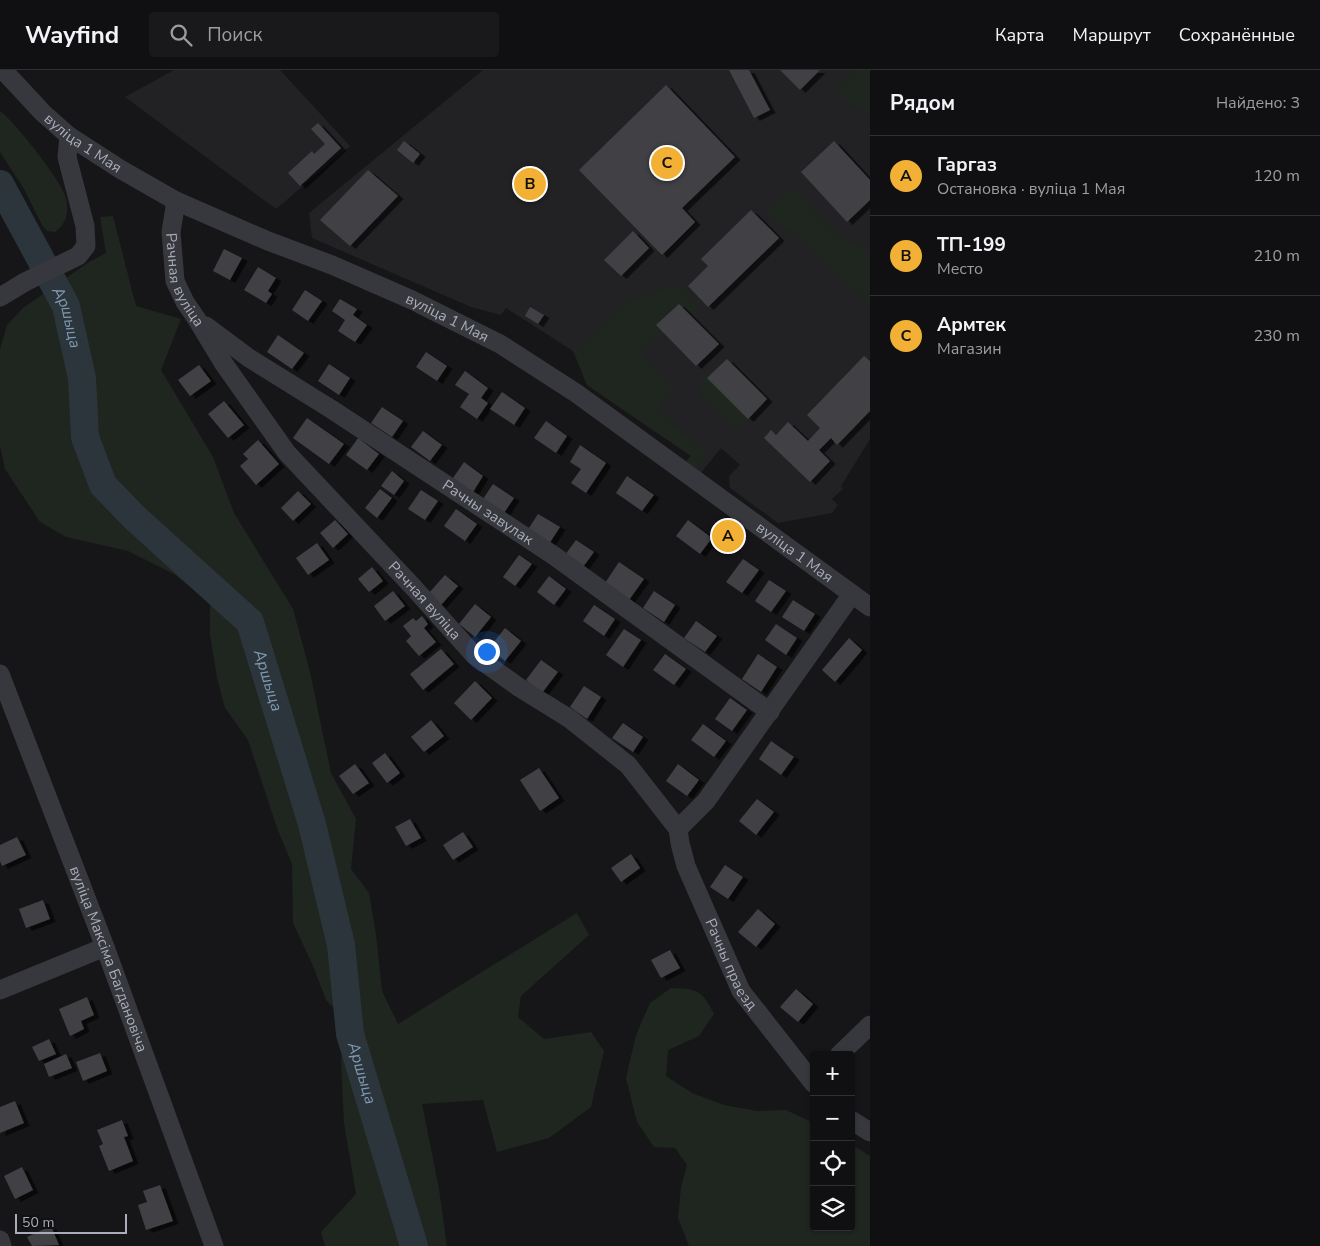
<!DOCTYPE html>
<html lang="ru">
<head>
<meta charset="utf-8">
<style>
	:root { --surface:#101012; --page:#19191b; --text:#f1f3f6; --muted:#9c9d9f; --line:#303032; --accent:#f2b134 }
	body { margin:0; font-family:"Nunito Sans",sans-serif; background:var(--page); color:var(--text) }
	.controls { position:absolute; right:15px; bottom:15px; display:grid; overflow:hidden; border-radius:5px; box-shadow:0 1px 4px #0004 }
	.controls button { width:45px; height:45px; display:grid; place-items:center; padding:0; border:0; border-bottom:1px solid var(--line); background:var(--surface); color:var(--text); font:25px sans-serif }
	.scale { position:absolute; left:15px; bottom:12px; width:112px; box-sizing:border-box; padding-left:5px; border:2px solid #a8adb8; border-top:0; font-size:14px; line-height:18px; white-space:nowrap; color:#a8adb8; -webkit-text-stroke:4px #111113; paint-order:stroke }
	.you { position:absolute; left:486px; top:581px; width:18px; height:18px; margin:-12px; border:4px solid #fff; border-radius:50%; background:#1a73e8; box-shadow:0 0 0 8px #1a73e833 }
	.badge { display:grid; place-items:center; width:32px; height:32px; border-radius:50%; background:var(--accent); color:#111; font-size:16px; font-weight:700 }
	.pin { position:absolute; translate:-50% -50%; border:2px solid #fff; box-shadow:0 1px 5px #0006 }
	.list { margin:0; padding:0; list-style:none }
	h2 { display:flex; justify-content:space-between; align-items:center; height:65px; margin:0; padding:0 20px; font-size:21px }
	h2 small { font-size:16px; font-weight:400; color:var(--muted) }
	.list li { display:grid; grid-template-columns:32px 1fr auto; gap:15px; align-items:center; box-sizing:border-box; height:80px; padding:0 20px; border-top:1px solid var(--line) }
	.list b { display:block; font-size:19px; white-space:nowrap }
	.list p { margin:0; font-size:16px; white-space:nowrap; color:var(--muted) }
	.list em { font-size:16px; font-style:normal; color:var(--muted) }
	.icon { flex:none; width:28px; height:28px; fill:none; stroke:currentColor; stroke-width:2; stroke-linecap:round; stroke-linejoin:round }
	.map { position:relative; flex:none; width:870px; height:1176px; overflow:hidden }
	header { display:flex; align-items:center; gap:30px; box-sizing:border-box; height:70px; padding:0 25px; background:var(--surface); border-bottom:1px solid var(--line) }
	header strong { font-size:24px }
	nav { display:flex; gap:28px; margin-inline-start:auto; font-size:18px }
	.search { width:350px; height:45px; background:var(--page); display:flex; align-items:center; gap:12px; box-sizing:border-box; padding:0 18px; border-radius:5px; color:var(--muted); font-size:19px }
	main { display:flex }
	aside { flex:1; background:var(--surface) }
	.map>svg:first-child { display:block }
	.built { fill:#222225 }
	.green { fill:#1e261f }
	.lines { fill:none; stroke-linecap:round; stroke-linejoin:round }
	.river { stroke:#2c353c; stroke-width:28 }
	.building { fill:#404145; filter:url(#shadow) }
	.minor { stroke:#37383d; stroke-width:19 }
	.labels { text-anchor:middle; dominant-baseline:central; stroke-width:4; stroke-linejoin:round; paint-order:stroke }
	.street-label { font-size:15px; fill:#a8adb8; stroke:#111113 }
	.water-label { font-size:16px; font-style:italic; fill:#7f9bb3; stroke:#111113 }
</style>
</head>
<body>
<header>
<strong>Wayfind</strong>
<div class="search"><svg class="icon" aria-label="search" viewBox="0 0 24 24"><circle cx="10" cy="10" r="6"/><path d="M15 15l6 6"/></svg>Поиск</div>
<nav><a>Карта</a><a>Маршрут</a><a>Сохранённые</a></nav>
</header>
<main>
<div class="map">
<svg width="870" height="1176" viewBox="0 0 870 1176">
	<defs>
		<filter id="shadow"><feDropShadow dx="5.5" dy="3" stdDeviation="0" flood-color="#0009"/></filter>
	</defs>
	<rect width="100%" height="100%" fill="#161618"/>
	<g class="built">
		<path d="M174 0H280L350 76 276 139 125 27Z"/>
		<path d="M483 0H870V369L841 416 843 419 832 429 838 435 832 443 778 453 730 418 729 406 740 395 721 378 700 404 685 393 691 386 587 315 573 281 506 238 501 245 471 237 312 168 309 143Z"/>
	</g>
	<g class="green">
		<path d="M856 0H870V42C854 40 846 33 835 21Z"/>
		<path d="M0 41C14 51 62 111 66 128 69 141 67 154 55 162L47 161 42 155 24 119 0 82Z"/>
		<path d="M788 120 796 121 840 168 861 175 870 185V235L791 160 785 161 767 142Z"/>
		<path d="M113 146 136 236 181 249 161 300 213 387 234 443 293 539 310 602 331 703 356 749 351 799 369 823 376 864 382 921 398 954 577 843 589 865 521 926 518 947 544 969 591 962 604 981 591 1037 549 1068 497 1082 483 1030 422 1034 439 1119 447 1176H325L321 1162 356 1124 344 1053 341 995 343 948 326 930 313 896 293 853 292 794 277 758 248 670 225 638 217 608 210 565V533L174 504 128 481 66 467 40 452 5 399 0 376V279L7 255 23 238 89 192 106 183 100 147Z"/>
		<path d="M677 215 698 235 690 245 678 234 657 255 663 262 641 284 673 318 656 340 708 384 694 400 685 393 691 386 587 315 574 281 621 234Z"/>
		<path d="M703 303 748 349 740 358 736 360 701 325 700 314Z"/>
		<path d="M671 918C698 919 702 920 714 944L699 966 668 980 666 1006 692 1023 724 1035 757 1041 786 1040 814 1053V1157H851V1074L870 1086V1176H689L678 1148 681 1117 687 1095 675 1078 654 1077 637 1052 626 1008 636 965 650 933Z"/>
	</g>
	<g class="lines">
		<path class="river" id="s1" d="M0 114 66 236 82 308 85 367 103 415 134 447 250 552 312 754 341 875 350 964 414 1176"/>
	</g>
	<g class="building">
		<path d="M729 0H749L770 40 754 48Z"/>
		<path d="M780 0H820L800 20Z"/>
		<path d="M666 15 735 87 682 138 695 152 662 185 579 100Z"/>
		<path d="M318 53 341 78 300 116 288 103 312 81 314 84 325 74 311 59Z"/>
		<path d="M404 71 420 84 413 93 397 80Z"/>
		<path d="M834 71 870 110V130L847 152 801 102Z"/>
		<path d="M368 100 398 126 350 176 320 150Z"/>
		<path d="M532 102 542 110 528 126 519 119Z"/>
		<path d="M751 140 779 168 708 237 688 216 708 196 701 189Z"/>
		<path d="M633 161 649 178 621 206 604 190Z"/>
		<path d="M224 179 242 188 230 210 213 201Z"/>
		<path d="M258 197 276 208 268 221 272 224 266 233 244 220Z"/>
		<path d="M305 220 322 231 308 251 292 240Z"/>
		<path d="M340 229 357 239 353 245 367 255 355 272 338 261 345 250 332 241Z"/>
		<path d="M679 234 719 274 696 296 656 255Z"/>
		<path d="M530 237 544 245 538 254 525 246Z"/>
		<path d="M278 265 304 283 292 299 267 282Z"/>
		<path d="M426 282 447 296 437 311 416 297Z"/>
		<path d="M864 286 870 291V341L837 375 831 368 819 380 830 391 810 412 764 368 771 360 776 365 788 352 808 371 820 358 807 345Z"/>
		<path d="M727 289 767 329 748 349 707 308Z"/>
		<path d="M329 294 350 308 339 325 318 311Z"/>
		<path d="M199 295 211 311 190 326 178 310Z"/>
		<path d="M465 301 488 318 481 328 488 333 477 349 460 337 469 324 455 315Z"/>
		<path d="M502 322 525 338 514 355 490 339Z"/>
		<path d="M224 331 244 355 228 368 208 344Z"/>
		<path d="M382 337 403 351 392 367 371 353Z"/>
		<path d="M307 348 344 374 329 394 293 368Z"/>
		<path d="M546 351 567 366 556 383 534 368Z"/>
		<path d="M423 361 442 375 430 391 411 377Z"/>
		<path d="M358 368 379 384 367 400 346 385Z"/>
		<path d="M258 370 279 394 256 415 240 396 248 389 243 384Z"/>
		<path d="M580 375 606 393 586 423 571 413 581 399 570 392Z"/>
		<path d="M464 392 483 406 473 422 453 408Z"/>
		<path d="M392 401 404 411 394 425 381 416Z"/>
		<path d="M627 406 654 425 642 441 616 423Z"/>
		<path d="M493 414 514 428 504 443 483 429Z"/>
		<path d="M380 419 392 428 377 448 365 438Z"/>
		<path d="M421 420 438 431 425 450 408 439Z"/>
		<path d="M298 421 311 434 293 451 281 438Z"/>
		<path d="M456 439 477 454 465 471 444 456Z"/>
		<path d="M538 444 560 457 549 474 527 461Z"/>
		<path d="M335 450 348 464 333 478 320 463Z"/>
		<path d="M688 450 712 468 700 484 676 466Z"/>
		<path d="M576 470 594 482 583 497 565 485Z"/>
		<path d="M317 473 329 490 308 505 296 488Z"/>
		<path d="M519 485 532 494 515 516 503 507Z"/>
		<path d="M743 489 759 500 742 523 726 512Z"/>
		<path d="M619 492 644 509 629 530 605 513Z"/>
		<path d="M372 497 383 511 369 522 358 509Z"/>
		<path d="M445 505 458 516 441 535 428 524Z"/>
		<path d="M549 506 566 519 554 535 537 522Z"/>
		<path d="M769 510 786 521 771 542 755 531Z"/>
		<path d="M393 521 405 536 385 551 374 536Z"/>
		<path d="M654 521 675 535 664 552 643 538Z"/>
		<path d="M793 530 815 544 804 561 782 547Z"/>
		<path d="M475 534 491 547 475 567 459 554Z"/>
		<path d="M594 535 615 549 604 566 583 551Z"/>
		<path d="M422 546 428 554 424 558 436 572 419 586 406 571 411 566 403 556 413 548 416 551Z"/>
		<path d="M696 551 717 566 705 582 684 568Z"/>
		<path d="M776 554 797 568 786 585 765 570Z"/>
		<path d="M505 558 521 571 505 591 489 578Z"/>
		<path d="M624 559 641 570 623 597 606 585Z"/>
		<path d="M849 568 862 580 835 612 822 600Z"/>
		<path d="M441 579 454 594 423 620 410 604Z"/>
		<path d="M665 584 686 599 674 615 653 600Z"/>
		<path d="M758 584 777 597 761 622 742 609Z"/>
		<path d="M541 590 558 602 542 623 526 610Z"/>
		<path d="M475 611 492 628 471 650 454 633Z"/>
		<path d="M584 616 601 627 587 649 570 637Z"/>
		<path d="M730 628 747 640 732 661 715 649Z"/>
		<path d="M431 650 444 666 424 682 411 667Z"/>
		<path d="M623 653 643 667 633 682 612 668Z"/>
		<path d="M703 654 726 671 714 687 691 670Z"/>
		<path d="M771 671 794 687 781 705 759 689Z"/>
		<path d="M385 683 400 703 387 713 372 693Z"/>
		<path d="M355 694 369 713 353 724 339 706Z"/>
		<path d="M678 694 699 710 687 726 666 711Z"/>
		<path d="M539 698 559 728 540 741 520 710Z"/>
		<path d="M757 729 774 742 756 765 739 751Z"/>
		<path d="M410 749 421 768 406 776 395 757Z"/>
		<path d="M463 762 473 777 453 790 443 775Z"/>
		<path d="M17 767 26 785 2 796 0 791V775Z"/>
		<path d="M631 784 640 798 621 812 611 798Z"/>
		<path d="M725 795 743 807 728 829 710 817Z"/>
		<path d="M43 830 50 849 26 858 19 839Z"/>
		<path d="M758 839 775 854 756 877 738 862Z"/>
		<path d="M670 880 680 898 661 908 651 890Z"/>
		<path d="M796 919 813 934 798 952 780 937Z"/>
		<path d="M87 927 94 945 81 951 84 959 70 966 59 939Z"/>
		<path d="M49 969 56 984 39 991 32 977Z"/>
		<path d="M100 983 107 1001 83 1011 76 992Z"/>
		<path d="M66 984 72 998 49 1007 44 994Z"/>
		<path d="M15 1031 24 1053 0 1063V1037Z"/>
		<path d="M122 1050 128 1066 124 1067 133 1091 109 1101 99 1076 103 1074 97 1060Z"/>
		<path d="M22 1097 33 1120 15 1129 4 1106Z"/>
		<path d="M160 1115 173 1151 146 1160 138 1135 147 1132 143 1121Z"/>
		<path d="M51 1156 59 1175 32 1176 27 1167Z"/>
	</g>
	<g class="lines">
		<g class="minor">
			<path id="s2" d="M3 0 43 43 69 66 120 99 176 131 268 171 332 195 412 230 500 274 576 323 870 537"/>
			<path id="s3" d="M176 131 171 162 175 211 185 232 198 251 224 294 287 383 414 518 474 585 520 618 570 649 628 695 678 759 706 731 852 524"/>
			<path d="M0 227 25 212 78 186 86 176 85 156 67 87 69 66"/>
			<path id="s4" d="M206 256 249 288 331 339 553 485 770 642"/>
			<path id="s5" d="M0 604 105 877 214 1176"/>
			<path id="s6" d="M678 759 680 773 686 796 741 921 814 1014"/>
			<path d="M0 920 105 877"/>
			<path d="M839 985 870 955"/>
			<path d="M851 1050 870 1062"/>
			<path d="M0 1170 2 1176"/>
		</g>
	</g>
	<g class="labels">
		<g class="street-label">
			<text stroke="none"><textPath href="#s2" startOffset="109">вуліца 1 Мая</textPath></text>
			<text stroke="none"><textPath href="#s3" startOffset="82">Рачная вуліца</textPath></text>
			<text stroke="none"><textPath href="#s2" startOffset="514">вуліца 1 Мая</textPath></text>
			<text stroke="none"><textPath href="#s4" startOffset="338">Рачны завулак</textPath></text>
			<text stroke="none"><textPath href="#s2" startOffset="934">вуліца 1 Мая</textPath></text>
			<text stroke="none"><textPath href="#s3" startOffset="488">Рачная вуліца</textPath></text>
			<text stroke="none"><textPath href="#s5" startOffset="305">вуліца Максіма Багдановіча</textPath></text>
			<text stroke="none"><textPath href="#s6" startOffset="146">Рачны праезд</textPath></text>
		</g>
		<g class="water-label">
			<text stroke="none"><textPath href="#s1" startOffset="150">Аршыца</textPath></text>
			<text stroke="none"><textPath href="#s1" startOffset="585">Аршыца</textPath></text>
			<text stroke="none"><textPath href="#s1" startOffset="990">Аршыца</textPath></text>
		</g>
	</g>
</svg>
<div class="controls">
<button>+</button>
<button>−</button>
<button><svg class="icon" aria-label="locate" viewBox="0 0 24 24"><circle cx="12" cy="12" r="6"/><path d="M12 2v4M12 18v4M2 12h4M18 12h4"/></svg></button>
<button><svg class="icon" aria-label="layers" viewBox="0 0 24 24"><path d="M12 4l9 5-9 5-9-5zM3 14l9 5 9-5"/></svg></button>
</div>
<div class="scale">50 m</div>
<div class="you"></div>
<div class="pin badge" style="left:728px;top:466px">A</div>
<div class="pin badge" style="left:530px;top:114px">B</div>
<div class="pin badge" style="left:667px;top:93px">C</div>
</div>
<aside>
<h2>Рядом<small>Найдено: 3</small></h2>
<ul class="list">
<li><span class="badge">A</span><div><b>Гаргаз</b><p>Остановка · вуліца 1 Мая</p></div><em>120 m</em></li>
<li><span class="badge">B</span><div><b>ТП-199</b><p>Место</p></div><em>210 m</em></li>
<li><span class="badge">C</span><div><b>Армтек</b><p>Магазин</p></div><em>230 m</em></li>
</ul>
</aside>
</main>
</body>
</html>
